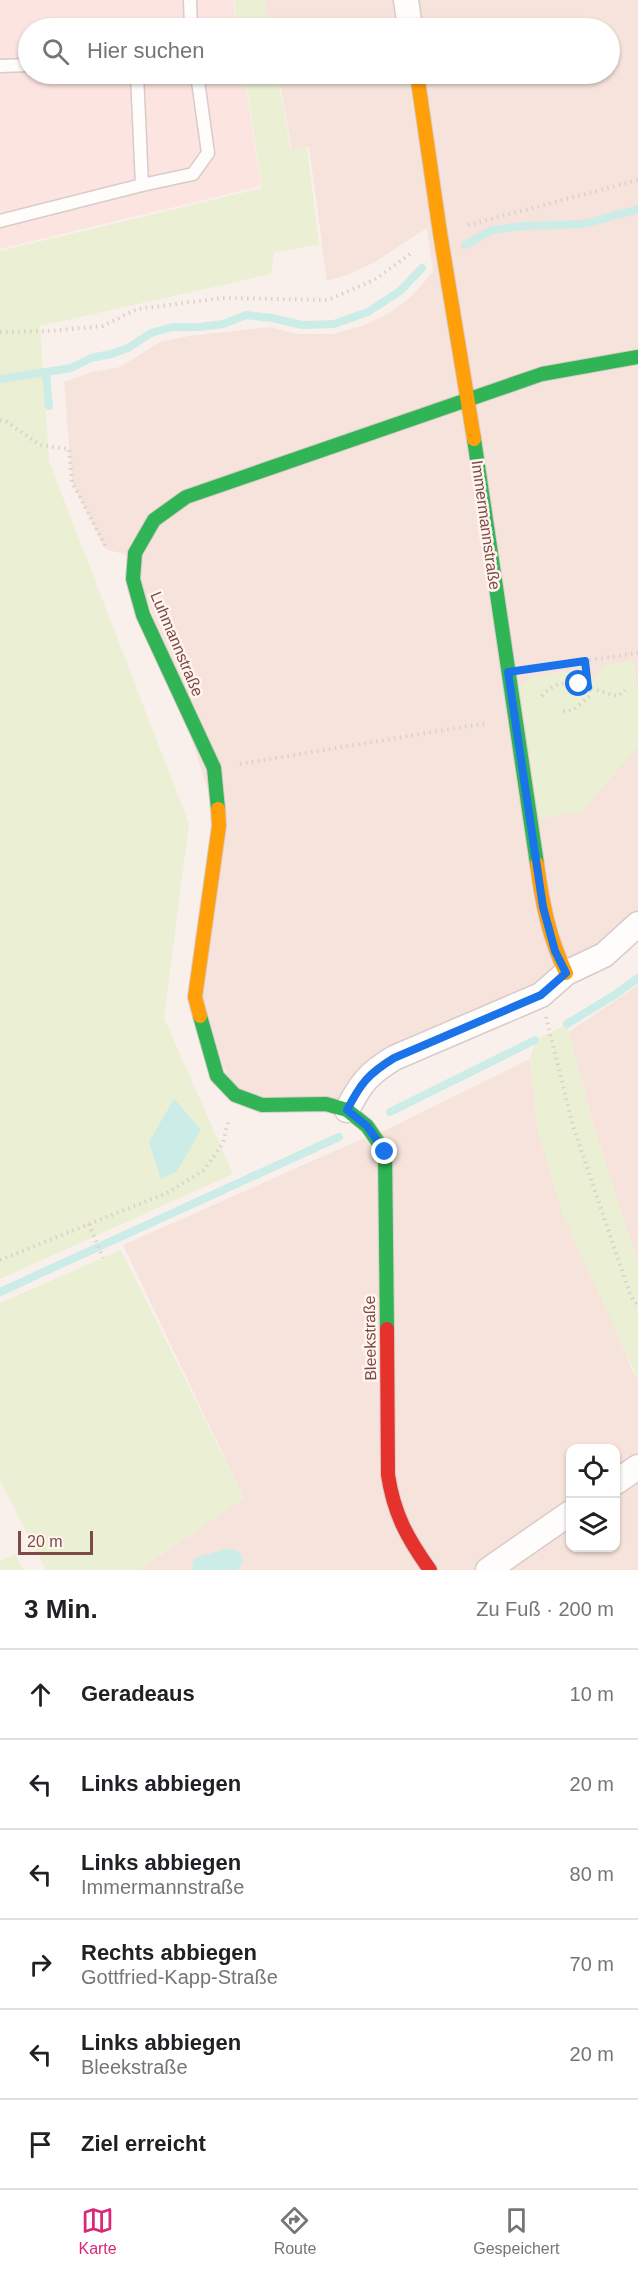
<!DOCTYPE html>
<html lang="de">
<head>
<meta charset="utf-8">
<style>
	:root { --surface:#fff; --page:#f6f6f6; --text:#202124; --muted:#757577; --line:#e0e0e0; --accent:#db2777 }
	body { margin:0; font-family:Arial,sans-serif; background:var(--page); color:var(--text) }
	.controls { position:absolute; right:18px; bottom:18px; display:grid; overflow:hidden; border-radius:12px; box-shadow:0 2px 4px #0004 }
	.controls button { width:54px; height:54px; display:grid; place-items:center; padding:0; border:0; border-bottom:2px solid var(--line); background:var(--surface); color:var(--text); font:30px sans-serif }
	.scale { position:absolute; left:18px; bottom:15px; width:75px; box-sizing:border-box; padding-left:6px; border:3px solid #7b4c47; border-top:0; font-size:16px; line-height:21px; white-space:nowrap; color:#7b4c47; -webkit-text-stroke:4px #fff4ee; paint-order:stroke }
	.stop { position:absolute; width:18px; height:18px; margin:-14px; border:4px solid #1a73e8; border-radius:50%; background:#fff }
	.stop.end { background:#1a73e8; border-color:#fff; box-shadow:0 2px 6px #0008 }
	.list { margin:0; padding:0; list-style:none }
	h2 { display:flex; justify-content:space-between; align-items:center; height:78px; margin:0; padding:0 24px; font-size:26px }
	h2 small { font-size:20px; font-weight:400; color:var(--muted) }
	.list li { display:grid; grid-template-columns:39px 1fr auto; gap:18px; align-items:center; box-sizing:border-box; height:90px; padding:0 24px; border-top:2px solid var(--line) }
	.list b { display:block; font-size:22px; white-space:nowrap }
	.list p { margin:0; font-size:20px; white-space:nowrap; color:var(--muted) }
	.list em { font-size:20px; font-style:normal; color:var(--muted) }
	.icon { flex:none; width:33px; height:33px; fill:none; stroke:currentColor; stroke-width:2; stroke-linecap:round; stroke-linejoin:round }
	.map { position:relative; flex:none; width:638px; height:1570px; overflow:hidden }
	.search { position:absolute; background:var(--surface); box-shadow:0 2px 4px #0004; left:18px; right:18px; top:18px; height:66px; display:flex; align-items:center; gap:15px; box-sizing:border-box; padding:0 21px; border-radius:33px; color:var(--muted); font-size:22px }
	.sheet { height:618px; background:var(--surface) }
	nav { display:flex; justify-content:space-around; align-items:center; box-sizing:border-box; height:84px; border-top:2px solid var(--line); background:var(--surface); font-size:16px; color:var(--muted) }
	nav a { display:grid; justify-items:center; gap:3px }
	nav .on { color:var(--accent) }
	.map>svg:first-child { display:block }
	.residential { fill:#f6e4dc; fill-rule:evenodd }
	.commercial { fill:#fce4e1 }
	.green { fill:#ebefd4 }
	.water { fill:#cbece7 }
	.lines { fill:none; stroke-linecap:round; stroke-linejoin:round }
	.stream { stroke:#cbece7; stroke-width:8 }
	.lane-casing { stroke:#d8cbc8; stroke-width:15 }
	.street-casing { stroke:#d8cbc8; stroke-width:27 }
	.fast-casing { stroke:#daccc8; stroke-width:16 }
	.slow-casing { stroke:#daccc8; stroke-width:16 }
	.jam-casing { stroke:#daccc8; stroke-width:16 }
	.path { stroke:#dccfcc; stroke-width:4; stroke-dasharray:1.5 4.5; stroke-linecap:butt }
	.lane { stroke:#fefdfc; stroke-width:12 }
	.street { stroke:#fefdfc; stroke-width:24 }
	.fast { stroke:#30b455; stroke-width:14 }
	.slow { stroke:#ff9f0a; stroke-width:14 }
	.jam { stroke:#e5322d; stroke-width:14 }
	.route { stroke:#1a73e8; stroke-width:8 }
	.labels { text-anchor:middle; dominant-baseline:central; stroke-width:5; stroke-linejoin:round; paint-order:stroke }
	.street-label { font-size:16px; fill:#7b4c47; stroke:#fff4ee }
</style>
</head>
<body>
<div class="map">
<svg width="638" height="1570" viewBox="0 0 638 1570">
	<rect width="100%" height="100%" fill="#f9f0eb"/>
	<g class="residential">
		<path d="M264 0H638V924L604 955 394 1058 347 1110 235 1095 195 997 219 826 134 557 105 549 72 482 64 382 92 372 120 367 160 342 189 336 270 327 298 334H334L365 325 391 312 411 297 433 272 427 228 375 262 350 274 327 281 309 147 292 150 278 74H610V28H270Z"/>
		<path d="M638 985V1259L625 1225 592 1120 569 1032Z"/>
		<path d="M530 1059 538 1131 632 1370 638 1380V1570H139L244 1498 123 1245 355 1142 388 1129ZM570 1448H616V1548H570Z"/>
	</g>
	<path class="commercial" d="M0 0H233L237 28H28V74H244L261 186 0 249Z"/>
	<g class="green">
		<path d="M234 0H264L269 28H238Z"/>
		<path d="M245 74H277L291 150 307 148 319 244 274 253 271 274 40 326 49 461 189 824 164 1018 233 1174 0 1279V251L262 188Z"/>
		<path d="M634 660 638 690V747L581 812 539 819 520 686 531 677 567 671 582 679 595 677 604 665Z"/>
		<path d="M567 1024 592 1120 625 1225 638 1259V1380L562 1213 538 1131 530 1059 535 1040Z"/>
		<path d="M121 1250 244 1498 139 1570H46L0 1481V1303Z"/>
		<path d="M15 1554 24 1570H0V1561Z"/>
	</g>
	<g class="water">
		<path d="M174 1099 201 1130 177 1171 161 1179 149 1142Z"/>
		<path d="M225 1549 236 1550 242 1555V1564L237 1570H193L192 1565 195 1558Z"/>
	</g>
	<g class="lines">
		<g class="stream">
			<path d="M465 245 492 230 524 226 584 224 638 209"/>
			<path d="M46 372 49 406"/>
			<path d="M0 379 71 368 91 358 111 354 128 348 151 333 173 327H200L223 324 246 315 272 318 302 325 334 324 368 312 400 291 422 268"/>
			<path d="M567 1024 616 994 638 978"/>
			<path d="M390 1112 535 1040"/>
			<path d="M0 1292 339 1137"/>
		</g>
		<g class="lane-casing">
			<g id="lane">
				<path d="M190 0 191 28"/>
				<path d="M0 66 28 65"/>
				<path d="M142 185 193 174 208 153 197 74"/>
				<path d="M0 221 142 185 137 74"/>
			</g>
		</g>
		<g class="street-casing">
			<g id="street">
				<path d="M406 0 410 28"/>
				<path d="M347 1110C361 1083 368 1074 394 1058L541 995 566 973 604 955 638 924"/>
				<path d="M616 1482 638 1467"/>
				<path d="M488 1570 570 1513"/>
			</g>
		</g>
		<g class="fast-casing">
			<g id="fast">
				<path d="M474 439 537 864"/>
				<path d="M218 809 214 768 143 615 133 579 135 553 154 520 186 497 542 374 638 357"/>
				<path d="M200 1016 217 1076 235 1095 262 1105 326 1104 347 1110 367 1126 385 1152 387 1329"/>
			</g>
		</g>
		<g class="slow-casing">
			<g id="slow">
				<path d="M417 74 440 233 474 439"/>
				<path d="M537 864C542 902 549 938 566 973"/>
				<path d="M200 1016 195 997 219 826 218 809"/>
			</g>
		</g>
		<g class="jam-casing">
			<path id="jam" d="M387 1329 388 1475C394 1514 407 1538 430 1570"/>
		</g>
		<g class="path">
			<path d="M468 225 638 180"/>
			<path d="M0 332 50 331 103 326 137 309 223 298 328 300 374 280 413 252"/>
			<path d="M0 420 7 422 40 445 69 449 72 482 107 549"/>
			<path d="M536 668 638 653"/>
			<path d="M542 696C563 670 592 691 618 696L625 690"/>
			<path d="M563 711 573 710 590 696 585 661"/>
			<path d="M240 764 487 723"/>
			<path d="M546 1017 573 1126 630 1294 638 1307"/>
			<path d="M89 1224 103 1258"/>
			<path d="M0 1260 169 1192 204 1170 223 1143 228 1122"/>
		</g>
		<use href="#lane" class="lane"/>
		<use href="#street" class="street"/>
		<use href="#fast" class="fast"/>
		<use href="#slow" class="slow"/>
		<use href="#jam" class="jam"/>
	</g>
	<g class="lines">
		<path class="route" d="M385 1152 367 1126 347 1110C361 1083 368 1074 394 1058L541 995 566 973 555 951 543 907 508 672 585 661 588 687 579 684"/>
	</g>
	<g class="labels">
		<g class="street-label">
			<text transform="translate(486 525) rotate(82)">Immermannstraße</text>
			<text transform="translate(177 644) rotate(67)">Luhmannstraße</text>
			<text transform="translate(370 1338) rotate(-91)">Bleekstraße</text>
		</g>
	</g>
</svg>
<div class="controls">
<button><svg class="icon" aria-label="locate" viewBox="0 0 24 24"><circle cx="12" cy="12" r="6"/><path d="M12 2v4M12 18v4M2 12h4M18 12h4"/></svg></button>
<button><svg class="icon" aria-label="layers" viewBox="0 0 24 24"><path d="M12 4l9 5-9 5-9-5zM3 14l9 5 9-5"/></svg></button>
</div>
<div class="scale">20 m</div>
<div class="stop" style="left:579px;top:684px"></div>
<div class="stop end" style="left:385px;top:1152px"></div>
<div class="search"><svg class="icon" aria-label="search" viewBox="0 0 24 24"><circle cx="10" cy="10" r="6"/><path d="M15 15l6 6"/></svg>Hier suchen</div>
</div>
<section class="sheet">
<h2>3 Min.<small>Zu Fuß · 200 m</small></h2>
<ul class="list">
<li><svg class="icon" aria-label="ahead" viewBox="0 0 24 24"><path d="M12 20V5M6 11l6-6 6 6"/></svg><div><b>Geradeaus</b></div><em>10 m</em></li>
<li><svg class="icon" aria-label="left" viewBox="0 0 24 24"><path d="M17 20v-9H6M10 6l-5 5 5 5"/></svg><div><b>Links abbiegen</b></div><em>20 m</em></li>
<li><svg class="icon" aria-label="left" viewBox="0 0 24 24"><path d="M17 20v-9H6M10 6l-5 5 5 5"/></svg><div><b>Links abbiegen</b><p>Immermannstraße</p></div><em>80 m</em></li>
<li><svg class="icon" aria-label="right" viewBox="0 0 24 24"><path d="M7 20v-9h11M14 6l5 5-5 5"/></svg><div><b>Rechts abbiegen</b><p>Gottfried-Kapp-Straße</p></div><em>70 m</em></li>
<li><svg class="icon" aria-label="left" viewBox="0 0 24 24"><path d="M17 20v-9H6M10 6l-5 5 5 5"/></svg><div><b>Links abbiegen</b><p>Bleekstraße</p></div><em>20 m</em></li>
<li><svg class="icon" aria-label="arrive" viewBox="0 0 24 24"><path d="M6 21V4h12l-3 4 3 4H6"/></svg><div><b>Ziel erreicht</b></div></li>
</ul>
</section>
<nav>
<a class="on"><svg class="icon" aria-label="map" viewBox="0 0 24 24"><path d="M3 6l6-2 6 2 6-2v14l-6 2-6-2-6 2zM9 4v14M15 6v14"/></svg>Karte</a>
<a><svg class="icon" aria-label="directions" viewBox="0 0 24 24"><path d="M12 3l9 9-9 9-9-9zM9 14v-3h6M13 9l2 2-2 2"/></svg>Route</a>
<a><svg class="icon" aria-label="saved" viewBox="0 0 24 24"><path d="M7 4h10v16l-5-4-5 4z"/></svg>Gespeichert</a>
</nav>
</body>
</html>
